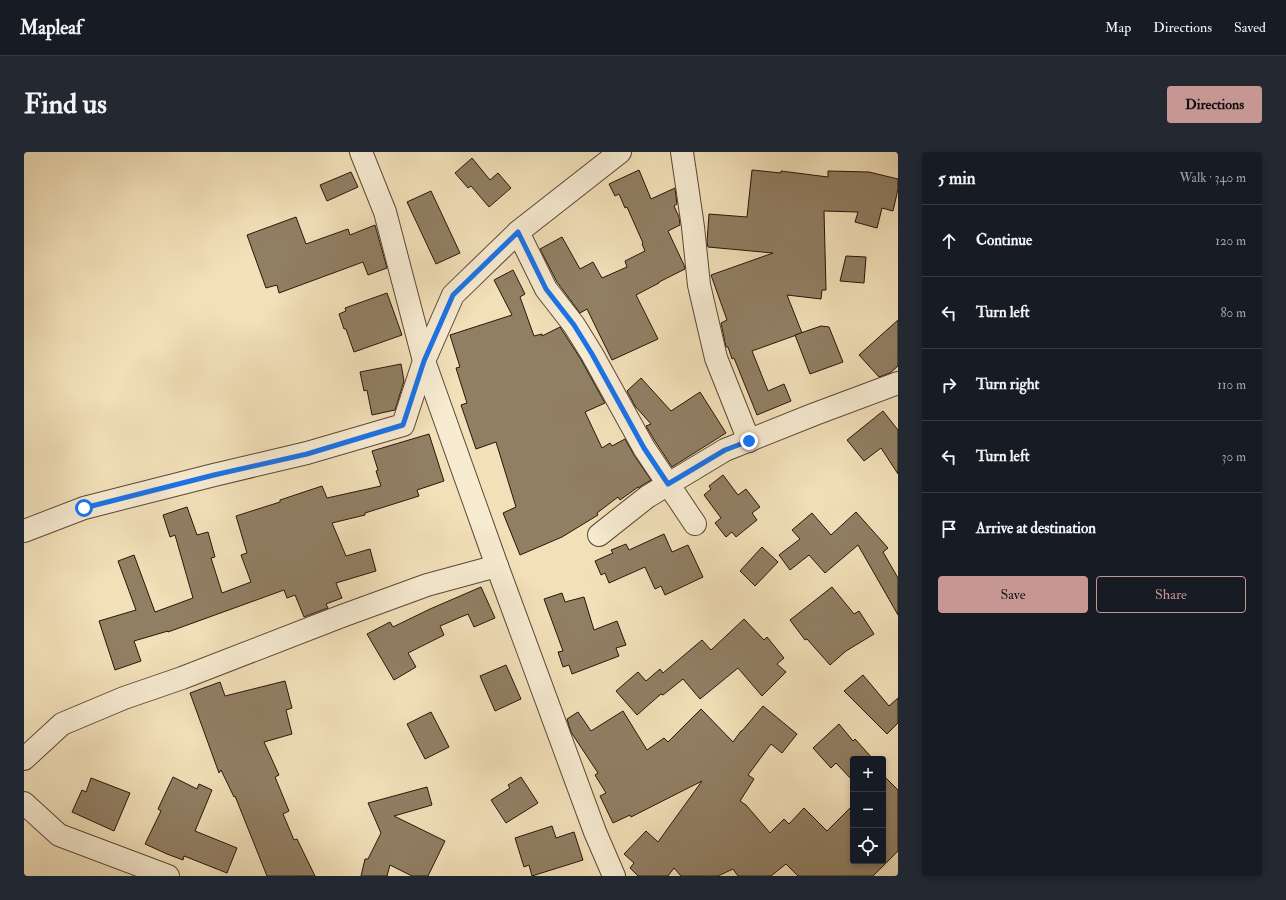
<!DOCTYPE html>
<html lang="en">
<head>
<meta charset="utf-8">
<style>
	:root { --surface:#171b24; --page:#242831; --text:#f1f3f6; --muted:#9ea1a6; --line:#363941; --accent:#c59692 }
	body { margin:0; font-family:"IM FELL Double Pica",serif; background:var(--page); color:var(--text) }
	.controls { position:absolute; right:12px; bottom:12px; display:grid; overflow:hidden; border-radius:4px; box-shadow:0 2px 6px #0003 }
	.controls button { width:36px; height:36px; display:grid; place-items:center; padding:0; border:0; border-bottom:1px solid var(--line); background:var(--surface); color:var(--text); font:20px sans-serif }
	.stop { position:absolute; width:12px; height:12px; margin:-9px; border:3px solid #1a73e8; border-radius:50%; background:#fff }
	.stop.end { background:#1a73e8; border-color:#fff; box-shadow:0 1px 4px #0008 }
	.list { margin:0; padding:0; list-style:none }
	h2 { display:flex; justify-content:space-between; align-items:center; height:52px; margin:0; padding:0 16px; font-size:17px }
	h2 small { font-size:13px; font-weight:400; color:var(--muted) }
	.list li { display:grid; grid-template-columns:26px 1fr auto; gap:12px; align-items:center; box-sizing:border-box; height:72px; padding:0 16px; border-top:1px solid var(--line) }
	.list b { display:block; font-size:15px; white-space:nowrap }
	.list em { font-size:13px; font-style:normal; color:var(--muted) }
	.actions { display:flex; gap:8px; padding:12px 16px }
	.actions a { flex:1; padding:9px 0; border:1px solid var(--accent); border-radius:4px; text-align:center; font-size:14px; color:var(--accent) }
	.actions .main { background:var(--accent); color:#111 }
	.icon { flex:none; width:22px; height:22px; fill:none; stroke:currentColor; stroke-width:2; stroke-linecap:round; stroke-linejoin:round }
	.map { position:relative; flex:none; width:874px; height:724px; overflow:hidden; border-radius:4px }
	header { display:flex; align-items:center; gap:24px; box-sizing:border-box; height:56px; padding:0 20px; background:var(--surface); border-bottom:1px solid var(--line) }
	header strong { font-size:19px }
	nav { display:flex; gap:22px; margin-inline-start:auto; font-size:14px }
	.intro { display:flex; align-items:center; justify-content:space-between; box-sizing:border-box; height:96px; padding:0 24px }
	h1 { margin:0; font-size:28px }
	.button { padding:10px 18px; border-radius:4px; background:var(--accent); color:#111; font-size:14px; font-weight:700 }
	main { display:flex; gap:24px; padding:0 24px }
	aside { flex:1; background:var(--surface); border-radius:4px; box-shadow:0 2px 6px #0003 }
	.map>svg:first-child { display:block }
	.building { fill:#917f64; stroke:#271608 }
	.lines { fill:none; stroke-linecap:round; stroke-linejoin:round }
	.minor-casing { stroke:#5a4834; stroke-width:24 }
	.minor { stroke:#f7ebd2; stroke-width:22 }
	.route { stroke:#1a73e8; stroke-width:5 }
</style>
</head>
<body>
<header>
<strong>Mapleaf</strong>
<nav><a>Map</a><a>Directions</a><a>Saved</a></nav>
</header>
<div class="intro"><h1>Find us</h1><a class="button">Directions</a></div>
<main>
<div class="map">
<svg width="874" height="724" viewBox="0 0 874 724">
	<rect width="100%" height="100%" fill="#f2e0b9"/>
	<filter id="stains"><feTurbulence type="fractalNoise" baseFrequency=".005" numOctaves="4"/><feColorMatrix values="0 0 0 0 .2 0 0 0 0 .09 0 0 0 0 .02 0 0 0 .5 -.17"/></filter>
	<radialGradient id="worn" r=".72"><stop offset=".6" stop-color="#630" stop-opacity="0"/><stop offset="1" stop-color="#630" stop-opacity=".3"/></radialGradient>
	<g class="building">
		<path d="M448 6 466 28 474 21 487 36 465 55 447 34 444 36 431 21Z"/>
		<path d="M615 18 627 47 651 36 653 52 650 54 655 65 656 73 644 79 660 113 661 117 635 130V131L612 143 634 187 588 208 563 157 556 161 533 130 516 97 538 85 556 117 569 110 578 126 603 115 601 109 621 99 618 92 619 91 603 55 601 56 595 42 591 44 585 32Z"/>
		<path d="M728 18 757 21V19L804 25V19L845 20 874 27V37L869 59 858 56 853 76 831 70 834 60 800 59 802 138H798L797 147 763 143 778 181 728 199 744 239 760 232 767 249 733 263 710 206 708 207 704 195H702L697 171 703 168 687 123 749 101 684 95 683 90 685 62 723 65Z"/>
		<path d="M327 20 334 35 303 49 296 33Z"/>
		<path d="M407 39 436 101 412 112 383 50Z"/>
		<path d="M272 65 282 92 324 77 326 83 351 73 363 116 344 123 339 110 255 141 253 133 242 136 223 83Z"/>
		<path d="M822 104 842 105 840 131 816 129Z"/>
		<path d="M489 118 501 142 496 145 510 184 518 182V184L536 175 556 206 581 251 561 260 578 296 586 291 588 294 601 287 610 303 627 328 614 336V335L596 348 594 345 573 361 574 363 538 385 496 403 479 361 492 355 472 290 452 297 437 253 443 251 432 216 436 215 426 183 488 163 470 128Z"/>
		<path d="M363 141 378 183 330 200 322 177H320L315 162 322 159 321 156Z"/>
		<path d="M874 168V214L866 221 855 225 835 203Z"/>
		<path d="M797 174 805 175 819 210 786 222 771 183Z"/>
		<path d="M377 212 380 229 371 258 348 263 343 238 340 239 336 220Z"/>
		<path d="M617 226 647 259 676 240 702 281 648 315 631 289 622 274 627 272 611 254 603 239Z"/>
		<path d="M859 259 874 278V322L857 296 840 309 823 288Z"/>
		<path d="M405 282 420 329 393 338 395 344 341 361V363L308 371 322 404 346 397 352 419 312 431 318 446 302 452 304 456 280 465 271 443 263 446 260 438 144 480V479L110 489 117 509 91 518 75 469 112 458 94 409 110 403 131 460 169 446 151 383 146 385 139 363 163 355 173 383 184 380 191 405 187 406 198 441 227 430 217 403 223 401 212 364 256 350V348L298 334 303 346 357 334 352 319 354 318 348 299Z"/>
		<path d="M699 323 714 343 722 337 736 355 728 361 733 368 712 385 708 380 702 385 691 371 697 366 680 343 687 337 685 334Z"/>
		<path d="M832 360 864 396 859 400 874 426V463L834 393 801 421 785 403 766 418 755 403 776 387 768 378 788 361 807 383Z"/>
		<path d="M640 382 648 400 664 393 679 425 641 443 637 434 631 437 621 415 585 431 581 421 577 423 571 409 589 401 587 398 602 392 605 398Z"/>
		<path d="M738 395 754 410 731 434 716 419Z"/>
		<path d="M457 435 471 466 450 475 444 462 416 474 420 483 384 501 392 515 370 528 343 482 366 470 369 475 406 457Z"/>
		<path d="M808 435 830 462 835 459 850 482 822 499 806 513 783 487 781 488 766 468Z"/>
		<path d="M538 441 541 450 560 445 570 478 593 469 602 493 592 496 595 504 548 522 545 513 539 515 534 500 539 499 520 447Z"/>
		<path d="M720 467 740 488 743 485 760 506 753 512 762 520 738 544 714 516 676 547 659 527 639 543 637 542 613 563 592 539 614 520 622 529 636 517 639 521 678 488 687 498Z"/>
		<path d="M482 513 497 547 471 559 456 524Z"/>
		<path d="M839 523 865 554 874 546V571L863 582 820 539Z"/>
		<path d="M261 529 268 556 262 558 268 582 240 590 255 623 251 625 265 659 259 662 270 688 273 687 291 724H243L211 644 210 645 197 618 195 621 166 541 196 530 201 544Z"/>
		<path d="M739 554 773 582 758 601 747 592 724 623 730 627 716 649 722 653 746 681 760 667 765 672 780 656 803 679 829 653V709H859V623L874 638V699L849 724H774L762 712 747 724H714L709 717 694 724H657L650 716 644 724H614L606 716 610 711 600 702 622 679 634 690 678 629 607 665 606 663 589 671 576 644 582 641 571 623 574 621 547 580 543 567 554 560 567 579 599 559 623 598 640 586 644 590 677 557 709 590 717 579H718Z"/>
		<path d="M407 560 425 595 401 607 383 572Z"/>
		<path d="M815 572 829 589 831 587 849 607H829V629L812 611 807 616 789 596Z"/>
		<path d="M149 625 173 637 175 632 188 638 171 679 213 696 203 721 160 704 159 708 143 702 121 692 137 659 134 657Z"/>
		<path d="M497 625 514 651 482 671 467 648 486 636 484 633Z"/>
		<path d="M67 626 106 641 90 679 48 660 58 638 62 640Z"/>
		<path d="M403 635 408 653 370 664 421 689 404 724H388L366 713 363 724H337L341 707H344L357 681 344 651Z"/>
		<path d="M528 674 532 686 550 680 559 708 508 724 505 713 500 715 491 686Z"/>
	</g>
	<g class="lines">
		<g class="minor-casing">
			<g id="minor">
				<path d="M658 0 669 75 675 133 692 206 725 289"/>
				<path d="M494 80 522 137 550 173 568 202 620 296 671 372"/>
				<path d="M0 379 60 356 190 323 283 301 379 273 400 209 361 60 337 0"/>
				<path d="M575 383 623 345 701 298 791 262 874 231"/>
				<path d="M0 607 38 572 100 546 158 526 318 464 403 433 473 414"/>
				<path d="M0 651 35 683 144 724"/>
				<path d="M590 724 571 680 473 414 400 209 429 143 494 80 596 0"/>
			</g>
		</g>
		<use href="#minor" class="minor"/>
	</g>
	<g class="lines">
		<path class="route" d="M60 356 190 323 283 302 379 273 400 209 429 143 494 80 522 137 550 173 568 202 620 296 644 332 701 298 725 289"/>
	</g>
	<rect width="100%" height="100%" filter="url(#stains)"/>
	<rect width="100%" height="100%" fill="url(#worn)"/>
</svg>
<div class="controls">
<button>+</button>
<button>−</button>
<button><svg class="icon" aria-label="locate" viewBox="0 0 24 24"><circle cx="12" cy="12" r="6"/><path d="M12 2v4M12 18v4M2 12h4M18 12h4"/></svg></button>
</div>
<div class="stop" style="left:60px;top:356px"></div>
<div class="stop end" style="left:725px;top:289px"></div>
</div>
<aside>
<h2>5 min<small>Walk · 340 m</small></h2>
<ul class="list">
<li><svg class="icon" aria-label="ahead" viewBox="0 0 24 24"><path d="M12 20V5M6 11l6-6 6 6"/></svg><div><b>Continue</b></div><em>120 m</em></li>
<li><svg class="icon" aria-label="left" viewBox="0 0 24 24"><path d="M17 20v-9H6M10 6l-5 5 5 5"/></svg><div><b>Turn left</b></div><em>80 m</em></li>
<li><svg class="icon" aria-label="right" viewBox="0 0 24 24"><path d="M7 20v-9h11M14 6l5 5-5 5"/></svg><div><b>Turn right</b></div><em>110 m</em></li>
<li><svg class="icon" aria-label="left" viewBox="0 0 24 24"><path d="M17 20v-9H6M10 6l-5 5 5 5"/></svg><div><b>Turn left</b></div><em>30 m</em></li>
<li><svg class="icon" aria-label="arrive" viewBox="0 0 24 24"><path d="M6 21V4h12l-3 4 3 4H6"/></svg><div><b>Arrive at destination</b></div></li>
</ul>
<div class="actions"><a class="main">Save</a><a>Share</a></div>
</aside>
</main>
</body>
</html>
